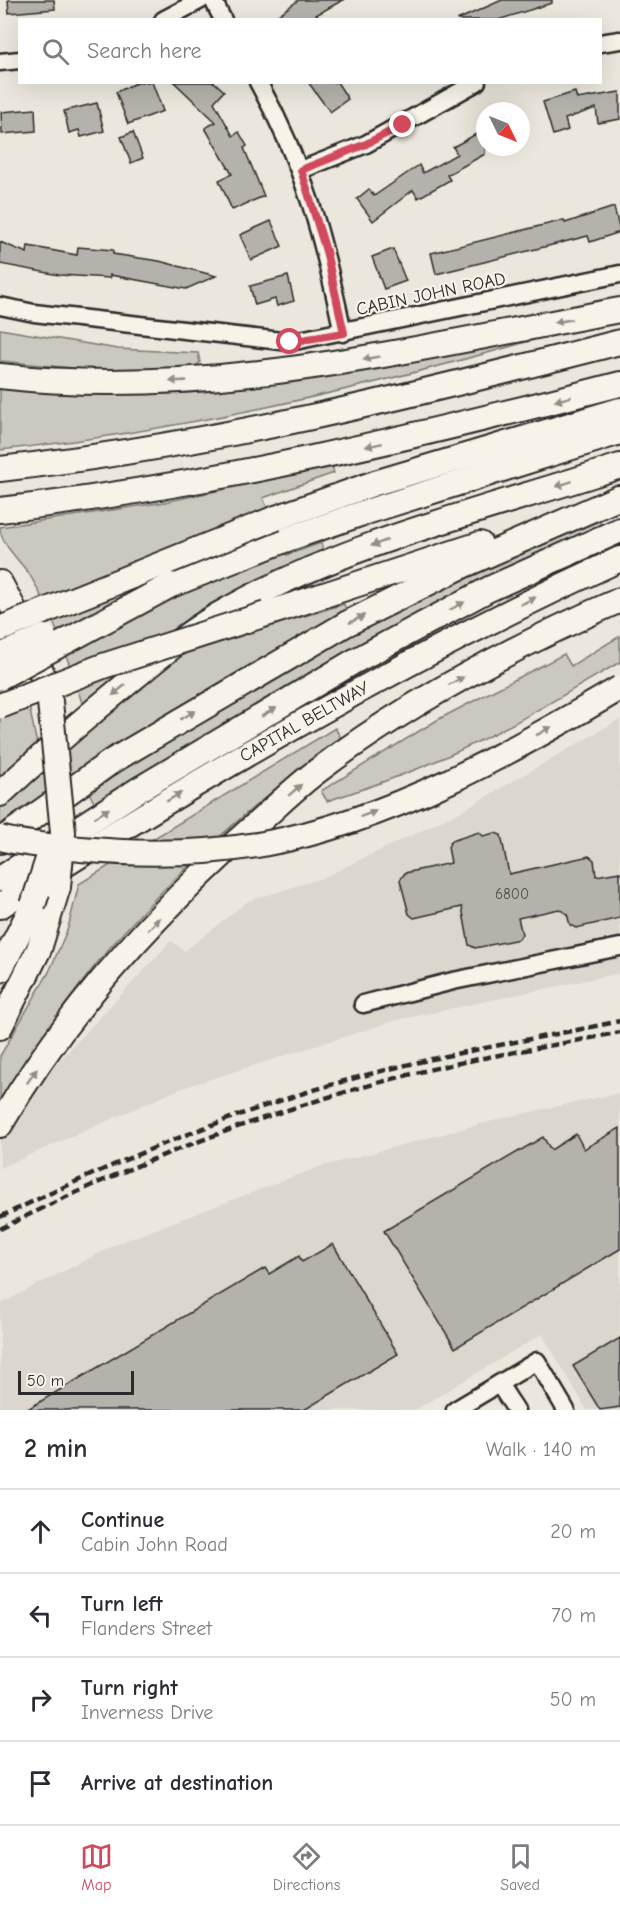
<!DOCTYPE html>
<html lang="en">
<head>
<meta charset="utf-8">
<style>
	:root { --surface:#fff; --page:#f2f2f3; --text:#2b2b33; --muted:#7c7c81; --line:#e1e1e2; --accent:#d1495b }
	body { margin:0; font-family:"Comic Neue",sans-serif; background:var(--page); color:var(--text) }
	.compass { position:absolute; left:476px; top:102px; width:54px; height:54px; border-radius:50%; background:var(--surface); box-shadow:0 6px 24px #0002; rotate:133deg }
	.scale { position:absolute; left:18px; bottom:15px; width:116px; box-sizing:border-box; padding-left:6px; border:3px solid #2b2b2b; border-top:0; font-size:16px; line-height:21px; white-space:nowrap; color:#2b2b2b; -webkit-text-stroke:4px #f7f3e8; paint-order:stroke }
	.stop { position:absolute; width:18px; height:18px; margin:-14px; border:4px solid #d1495b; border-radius:50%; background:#fff }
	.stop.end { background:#d1495b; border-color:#fff; box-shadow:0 2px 6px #0008 }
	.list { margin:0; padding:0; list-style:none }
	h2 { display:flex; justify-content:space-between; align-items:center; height:78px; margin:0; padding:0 24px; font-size:26px }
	h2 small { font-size:20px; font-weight:400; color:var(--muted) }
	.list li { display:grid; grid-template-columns:39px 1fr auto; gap:18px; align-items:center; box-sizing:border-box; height:84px; padding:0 24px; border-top:2px solid var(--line) }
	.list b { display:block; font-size:22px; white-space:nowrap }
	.list p { margin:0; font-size:20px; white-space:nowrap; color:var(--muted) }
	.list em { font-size:20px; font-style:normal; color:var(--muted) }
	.icon { flex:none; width:33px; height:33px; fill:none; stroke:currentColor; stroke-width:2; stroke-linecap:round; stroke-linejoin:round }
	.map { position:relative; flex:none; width:620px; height:1410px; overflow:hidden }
	.search { position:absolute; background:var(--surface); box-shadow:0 6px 24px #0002; left:18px; right:18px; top:18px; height:66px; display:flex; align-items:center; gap:15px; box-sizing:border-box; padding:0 21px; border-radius:0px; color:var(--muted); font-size:22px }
	.sheet { height:414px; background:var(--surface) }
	nav { display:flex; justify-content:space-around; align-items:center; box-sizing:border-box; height:84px; border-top:2px solid var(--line); background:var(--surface); font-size:16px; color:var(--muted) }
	nav a { display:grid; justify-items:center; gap:3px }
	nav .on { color:var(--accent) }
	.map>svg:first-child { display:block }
	.built { fill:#dbd7ce }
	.green { fill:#cbc8bf; stroke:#7b7a75; stroke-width:1.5 }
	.building { fill:#b5b2ab; stroke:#2b2b2b; stroke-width:1.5 }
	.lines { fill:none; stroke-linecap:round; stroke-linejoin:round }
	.minor-casing { stroke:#2b2b2b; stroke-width:21 }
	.highway-casing { stroke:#2b2b2b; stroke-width:28 }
	.minor { stroke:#f7f3e8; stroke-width:16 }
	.highway { stroke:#f7f3e8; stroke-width:24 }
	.rail { stroke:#2b2b2b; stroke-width:4.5; stroke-dasharray:9 4.5; stroke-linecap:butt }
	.highway-bridge-casing { stroke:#2b2b2b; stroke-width:28; stroke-linecap:butt }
	.highway-bridge { stroke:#f7f3e8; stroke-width:24 }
	.oneway { fill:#918f8a }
	.route { stroke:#d1495b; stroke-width:8 }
	.labels { text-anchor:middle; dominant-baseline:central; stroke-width:4.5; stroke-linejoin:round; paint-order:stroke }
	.number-label { font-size:15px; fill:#4e4d4b }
	.street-label { font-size:18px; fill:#2b2b2b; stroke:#f7f3e8 }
</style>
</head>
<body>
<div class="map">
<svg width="620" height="1410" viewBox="0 0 620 1410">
	<rect width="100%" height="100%" fill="#ebe7dd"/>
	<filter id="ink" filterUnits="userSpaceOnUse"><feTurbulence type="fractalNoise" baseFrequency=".0167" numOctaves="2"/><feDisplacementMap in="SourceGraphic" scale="12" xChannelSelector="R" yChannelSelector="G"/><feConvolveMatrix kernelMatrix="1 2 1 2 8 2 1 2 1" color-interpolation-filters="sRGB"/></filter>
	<g filter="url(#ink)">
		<g class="built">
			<path d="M620 719V973L397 1020 182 1088 0 1168V1137L49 1072 171 941 185 951 248 901 322 878 458 813Z"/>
			<path d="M620 1093V1410H587L542 1334 415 1410H0V1304L119 1243 319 1167 507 1117Z"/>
		</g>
		<g class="green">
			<path d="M0 329 118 349 198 353 200 362 194 369 125 373 0 361Z"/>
			<path d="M540 335V338C364 389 183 431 0 450V387C73 394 148 398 222 390 329 378 434 357 540 335Z"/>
			<path d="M332 466 334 473 263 498 287 555 321 543 323 550 259 579 219 602 83 706C69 662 54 617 31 577 22 562 0 545 0 527L165 502Z"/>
			<path d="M599 521 603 529 95 804 89 793C197 720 310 653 428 597 484 570 541 546 599 521Z"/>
			<path d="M344 604 347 613 274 651 161 718 0 827V807L156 672 249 609 262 629Z"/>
			<path d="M0 629 24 682 37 744 0 778Z"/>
			<path d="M620 636V662C562 696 505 731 443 758 405 775 367 788 327 801L321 791 439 719 564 654 571 666Z"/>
			<path d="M335 728 341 738C256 801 177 870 108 950 68 997 33 1050 0 1103V1056L49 972 68 928 79 884Z"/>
		</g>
		<g class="building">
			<path d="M8 0H54L55 9 9 13Z"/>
			<path d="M299 0H343L316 15 319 20H271Z"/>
			<path d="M502 0H552V3L498 20H457Z"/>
			<path d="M139 82H152L163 111 128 124 116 92Z"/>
			<path d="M174 82H214L224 91 214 102 233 136 239 132 247 146 244 148 264 196 232 210 219 180 232 174 205 128 216 122Z"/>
			<path d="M308 82H337L348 99 330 112Z"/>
			<path d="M575 92 577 99 620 92V119L598 123 596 108 565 119 568 130 553 135 543 102Z"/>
			<path d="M97 103 104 131 81 137 79 130 69 133 64 111Z"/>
			<path d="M35 109 36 131 2 134 1 112Z"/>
			<path d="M485 129V154L447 175 450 180 418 198 413 190 373 221 357 199 369 189 374 196 419 165 423 173 457 154 453 147Z"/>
			<path d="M133 132 143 158 131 163 121 137Z"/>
			<path d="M614 207 620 232 590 242 588 236 436 274 431 253 564 220 565 223Z"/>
			<path d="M271 221 282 246 251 260 240 235Z"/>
			<path d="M0 242 27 253 28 246 77 255 78 247 113 250V254L159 261 216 276 186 289 110 275V278L59 275 0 264Z"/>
			<path d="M393 249 406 281 384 289 372 257Z"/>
			<path d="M288 276 294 301 277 306 275 299 255 305 250 286Z"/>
			<path d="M479 832 483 836 495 833 501 835 509 874 589 856 594 860 596 876 620 872V918L576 928 570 925 567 914 559 909 518 918 522 934 519 939 475 948 469 945 462 907 414 918 409 914 400 880 405 873 451 863 448 847 451 841Z"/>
			<path d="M620 1128V1249L455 1348 384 1231 543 1137 551 1150 576 1134 584 1149Z"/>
			<path d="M333 1244 398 1354 304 1410H26L265 1268 269 1274 299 1256 302 1262Z"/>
			<path d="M620 1338V1407L600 1410 573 1366Z"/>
		</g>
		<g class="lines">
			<g class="minor-casing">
				<g id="minor">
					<path d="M213 0 223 20"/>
					<path d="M163 20 201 0"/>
					<path d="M600 43 620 40"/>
					<path d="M0 62 20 60"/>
					<path d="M258 82C305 166 324 241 343 333"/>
					<path d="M301 170 366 144 477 82"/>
					<path d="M0 306 34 313 290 342 620 274"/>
					<path d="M363 1004 453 981 620 947"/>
					<path d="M499 1384 516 1410"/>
					<path d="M455 1410 537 1361 566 1410"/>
				</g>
			</g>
			<g class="highway-casing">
				<g id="highway">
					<path d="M0 376C210 400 415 348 620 310"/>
					<path d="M0 469C211 446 415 395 620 342"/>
					<path d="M0 510C210 486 416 437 620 384"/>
					<path d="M276 518 375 483 620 410"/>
					<path d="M0 583 34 647 50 702"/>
					<path d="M171 585 282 541 360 514 620 432"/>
					<path d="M266 614 480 544"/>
					<path d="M0 794C42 755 86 717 130 681 161 655 193 628 229 609 350 541 489 509 620 466"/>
					<path d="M0 841 112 761 346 624 462 566 618 498"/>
					<path d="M0 879 138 790 353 662 489 589 620 530"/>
					<path id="s1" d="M0 906C200 777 404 658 620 559"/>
					<path d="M0 970 33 905"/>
					<path d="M0 1027 39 949 58 887"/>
					<path d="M0 1125C66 1010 162 906 262 819 281 802 299 784 320 769 412 700 515 646 620 600"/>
				</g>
			</g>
			<use href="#minor" class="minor"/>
			<use href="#highway" class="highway"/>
			<g class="rail">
				<path d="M0 1217C127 1156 260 1100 398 1067 471 1049 546 1037 620 1021"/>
				<path d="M0 1229C135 1161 277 1107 424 1071 489 1055 555 1046 620 1032"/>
			</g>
			<g class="highway-bridge-casing">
				<g id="highway-bridge">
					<path d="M0 629 276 518"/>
					<path d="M0 656 44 637"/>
					<path d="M0 677 171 585"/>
					<path d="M50 702 63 832 58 887"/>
					<path d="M0 706 103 666 266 614"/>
					<path d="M0 838C26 845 54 846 81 849 141 855 203 854 263 844 390 821 510 753 620 688"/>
					<path d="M33 905 52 847"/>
				</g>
			</g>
			<use href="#highway-bridge" class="highway-bridge"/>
		</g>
		<defs><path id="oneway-solid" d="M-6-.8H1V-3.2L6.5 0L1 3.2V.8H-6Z" transform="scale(1.5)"/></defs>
		<g class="oneway">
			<use href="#oneway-solid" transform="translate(563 321) rotate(169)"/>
			<use href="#oneway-solid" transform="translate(371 358) rotate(170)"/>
			<use href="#oneway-solid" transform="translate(178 381) rotate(178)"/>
			<use href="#oneway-solid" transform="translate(563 399) rotate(165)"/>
			<use href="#oneway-solid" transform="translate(374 445) rotate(168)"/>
			<use href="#oneway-solid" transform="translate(564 484) rotate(162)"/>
			<use href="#oneway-solid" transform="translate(379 543) rotate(160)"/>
			<use href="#oneway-solid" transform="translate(528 601) rotate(-26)"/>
			<use href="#oneway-solid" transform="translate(457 606) rotate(-28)"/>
			<use href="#oneway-solid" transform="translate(357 619) rotate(-27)"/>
			<use href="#oneway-solid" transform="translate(456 681) rotate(-28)"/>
			<use href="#oneway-solid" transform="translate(119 690) rotate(140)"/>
			<use href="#oneway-solid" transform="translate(269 712) rotate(-31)"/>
			<use href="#oneway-solid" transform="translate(188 715) rotate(-30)"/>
			<use href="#oneway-solid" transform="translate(544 731) rotate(-29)"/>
			<use href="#oneway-solid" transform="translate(295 790) rotate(-41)"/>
			<use href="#oneway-solid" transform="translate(174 797) rotate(-31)"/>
			<use href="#oneway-solid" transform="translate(102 813) rotate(-32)"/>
			<use href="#oneway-solid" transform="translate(368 814) rotate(-21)"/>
			<use href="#oneway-solid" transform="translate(154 924) rotate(-46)"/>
			<use href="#oneway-solid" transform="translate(32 1076) rotate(-55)"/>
		</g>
	</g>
	<g class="lines" filter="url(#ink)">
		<path class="route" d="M290 342 344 333 326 251 301 170 366 144 403 125"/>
	</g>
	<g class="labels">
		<g class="number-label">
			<text x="512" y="894">6800</text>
		</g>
		<g class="street-label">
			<text transform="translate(431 294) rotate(-12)">CABIN JOHN ROAD</text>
			<text stroke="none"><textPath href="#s1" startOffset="356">CAPITAL BELTWAY</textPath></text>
		</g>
	</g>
</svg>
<svg class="compass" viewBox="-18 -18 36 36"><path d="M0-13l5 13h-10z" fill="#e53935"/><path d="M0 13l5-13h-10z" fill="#7c7c81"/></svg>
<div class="scale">50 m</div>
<div class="stop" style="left:290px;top:342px"></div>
<div class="stop end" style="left:403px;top:125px"></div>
<div class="search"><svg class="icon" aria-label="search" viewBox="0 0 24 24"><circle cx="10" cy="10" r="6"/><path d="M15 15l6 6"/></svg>Search here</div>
</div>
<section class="sheet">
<h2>2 min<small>Walk · 140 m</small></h2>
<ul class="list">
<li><svg class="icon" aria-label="ahead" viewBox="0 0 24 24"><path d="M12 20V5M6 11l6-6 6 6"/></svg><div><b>Continue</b><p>Cabin John Road</p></div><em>20 m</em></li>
<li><svg class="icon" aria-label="left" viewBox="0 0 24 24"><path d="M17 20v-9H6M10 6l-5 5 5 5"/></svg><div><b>Turn left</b><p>Flanders Street</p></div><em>70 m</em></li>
<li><svg class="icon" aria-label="right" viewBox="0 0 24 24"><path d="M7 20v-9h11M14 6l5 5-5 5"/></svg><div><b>Turn right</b><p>Inverness Drive</p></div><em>50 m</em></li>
<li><svg class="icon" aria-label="arrive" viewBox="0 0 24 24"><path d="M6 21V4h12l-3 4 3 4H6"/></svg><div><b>Arrive at destination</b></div></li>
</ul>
</section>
<nav>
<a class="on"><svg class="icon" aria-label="map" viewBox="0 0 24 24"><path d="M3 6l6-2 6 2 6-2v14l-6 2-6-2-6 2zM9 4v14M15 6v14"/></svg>Map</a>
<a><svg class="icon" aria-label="directions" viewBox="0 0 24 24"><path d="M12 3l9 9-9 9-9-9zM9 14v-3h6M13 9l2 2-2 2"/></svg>Directions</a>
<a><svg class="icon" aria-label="saved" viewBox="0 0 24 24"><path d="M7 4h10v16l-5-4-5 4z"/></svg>Saved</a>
</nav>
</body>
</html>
